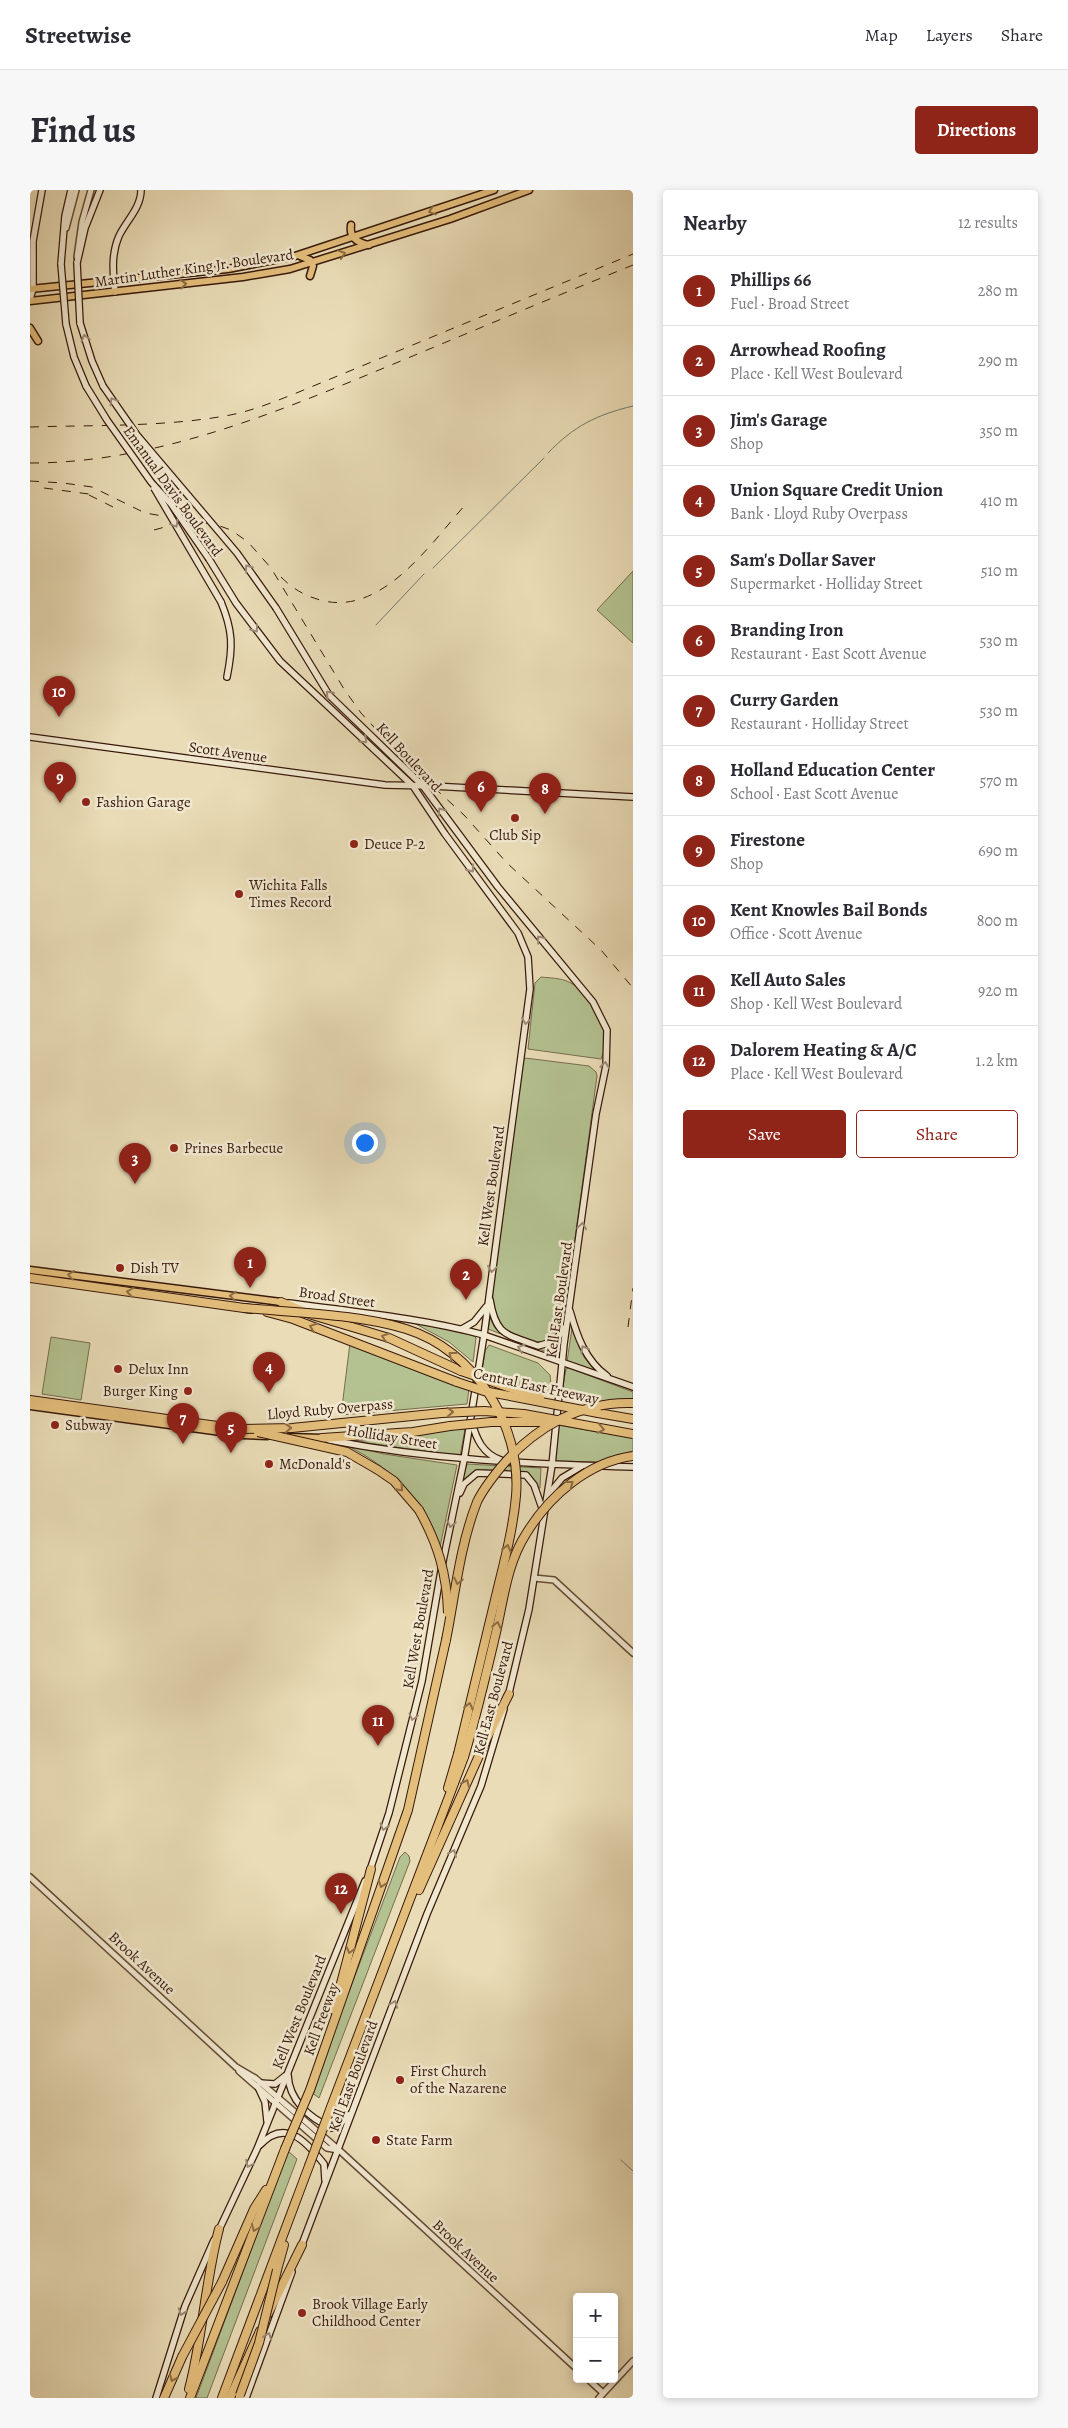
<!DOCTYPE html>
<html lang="en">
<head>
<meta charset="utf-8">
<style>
	:root { --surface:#fff; --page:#f7f7f7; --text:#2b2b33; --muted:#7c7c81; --line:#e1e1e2; --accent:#8f2418 }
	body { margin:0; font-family:Alegreya,serif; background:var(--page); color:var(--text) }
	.controls { position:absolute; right:15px; bottom:15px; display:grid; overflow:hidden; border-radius:5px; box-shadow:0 2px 8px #0003 }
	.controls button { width:45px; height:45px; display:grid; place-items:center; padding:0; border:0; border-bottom:1px solid var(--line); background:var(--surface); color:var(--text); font:25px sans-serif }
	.you { position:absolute; left:334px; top:952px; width:18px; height:18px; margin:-12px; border:4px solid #fff; border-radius:50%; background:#1a73e8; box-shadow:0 0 0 8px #1a73e833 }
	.badge { display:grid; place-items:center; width:32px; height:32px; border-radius:50%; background:var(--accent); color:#fff; font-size:16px; font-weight:700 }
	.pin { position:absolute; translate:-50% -41px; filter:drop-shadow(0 1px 2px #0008) }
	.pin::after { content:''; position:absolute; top:26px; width:18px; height:15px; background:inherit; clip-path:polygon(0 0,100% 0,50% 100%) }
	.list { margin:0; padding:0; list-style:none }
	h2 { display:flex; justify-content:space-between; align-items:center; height:65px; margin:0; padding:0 20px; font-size:21px }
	h2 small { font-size:16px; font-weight:400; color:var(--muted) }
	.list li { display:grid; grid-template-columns:32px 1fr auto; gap:15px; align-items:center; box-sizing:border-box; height:70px; padding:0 20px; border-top:1px solid var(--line) }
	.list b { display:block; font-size:19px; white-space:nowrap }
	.list p { margin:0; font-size:16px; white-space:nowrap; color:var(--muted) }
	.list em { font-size:16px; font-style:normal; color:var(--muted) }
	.actions { display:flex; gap:10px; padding:15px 20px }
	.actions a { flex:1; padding:11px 0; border:1px solid var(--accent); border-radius:5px; text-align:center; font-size:18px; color:var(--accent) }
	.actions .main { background:var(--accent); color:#fff }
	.map { position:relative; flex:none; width:603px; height:2208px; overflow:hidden; border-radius:5px }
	header { display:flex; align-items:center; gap:30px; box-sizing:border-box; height:70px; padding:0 25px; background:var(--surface); border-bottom:1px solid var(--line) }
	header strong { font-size:24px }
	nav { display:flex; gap:28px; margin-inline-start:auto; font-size:18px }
	.intro { display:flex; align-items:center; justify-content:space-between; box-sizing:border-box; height:120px; padding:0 30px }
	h1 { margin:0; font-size:35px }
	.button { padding:12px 22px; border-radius:5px; background:var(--accent); color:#fff; font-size:18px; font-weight:700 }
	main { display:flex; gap:30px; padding:0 30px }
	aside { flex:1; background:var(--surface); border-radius:5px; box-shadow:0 2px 8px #0003 }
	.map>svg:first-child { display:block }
	.green { fill:#b4c190; stroke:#766d4e }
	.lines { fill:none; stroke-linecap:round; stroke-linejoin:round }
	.stream { stroke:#717b6d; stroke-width:1 }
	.tertiary-casing { stroke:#644a36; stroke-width:8 }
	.secondary-casing { stroke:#38190b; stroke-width:8 }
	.primary-casing { stroke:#38190b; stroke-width:9 }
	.motorway-casing { stroke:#38190b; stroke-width:10 }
	.tertiary { stroke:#f1e8d0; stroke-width:5 }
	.secondary { stroke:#f1e8d0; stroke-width:5.5 }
	.primary { stroke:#e4be7b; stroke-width:6 }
	.motorway { stroke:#e4be7b; stroke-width:8 }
	.rail { stroke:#38190b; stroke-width:1; stroke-dasharray:9 9; stroke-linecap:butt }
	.secondary-bridge-casing { stroke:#38190b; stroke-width:8; stroke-linecap:butt }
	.motorway-bridge-casing { stroke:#38190b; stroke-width:10; stroke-linecap:butt }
	.secondary-bridge { stroke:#f1e8d0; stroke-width:5.5 }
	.motorway-bridge { stroke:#e4be7b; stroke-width:8 }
	.oneway { stroke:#8e6c43 }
	.oneway2 { stroke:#9e8b77 }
	.poi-dot { fill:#8f2418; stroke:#f1e8d0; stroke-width:2 }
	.labels { text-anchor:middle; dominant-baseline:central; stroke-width:5; stroke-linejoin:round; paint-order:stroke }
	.street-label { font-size:15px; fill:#38190b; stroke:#f1e8d0 }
	.poi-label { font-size:15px; fill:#38190b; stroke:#f1e8d0; text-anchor:start }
</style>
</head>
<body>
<header>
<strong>Streetwise</strong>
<nav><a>Map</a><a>Layers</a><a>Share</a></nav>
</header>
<div class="intro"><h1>Find us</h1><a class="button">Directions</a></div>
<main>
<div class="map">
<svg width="603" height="2208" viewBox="0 0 603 2208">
	<rect width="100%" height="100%" fill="#e9dcb6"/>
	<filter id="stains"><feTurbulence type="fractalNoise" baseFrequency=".004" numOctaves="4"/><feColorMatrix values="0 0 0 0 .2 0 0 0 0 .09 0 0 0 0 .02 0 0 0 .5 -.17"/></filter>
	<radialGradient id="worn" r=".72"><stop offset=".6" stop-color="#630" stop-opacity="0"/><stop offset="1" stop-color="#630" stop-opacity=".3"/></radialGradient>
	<g class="green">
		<path d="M603 381V453L567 420Z"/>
		<path d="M511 787C520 788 531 788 539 792 564 805 583 842 571 869L498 859 505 793Z"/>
		<path d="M495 868 559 876 566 882 567 886 537 1108C534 1120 533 1141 523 1148 508 1160 469 1141 465 1125 462 1114 463 1100 462 1089L493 871Z"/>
		<path d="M460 1128 465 1138 472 1144 505 1157 521 1155 533 1146 529 1167 458 1139Z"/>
		<path d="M384 1133 412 1137 444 1146 446 1148 443 1172 419 1152Z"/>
		<path d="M542 1138 554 1167 566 1182 537 1172Z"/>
		<path d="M21 1147 60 1153 51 1210 12 1204Z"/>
		<path d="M320 1153 439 1199 437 1214 311 1225Z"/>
		<path d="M459 1155 508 1173 520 1185 522 1205 491 1197 452 1182 455 1161Z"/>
		<path d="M539 1178 603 1202V1210L564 1213 531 1206 536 1179Z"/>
		<path d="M528 1235 603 1248V1261L569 1272 525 1271 524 1268Z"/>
		<path d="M418 1238 435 1239 430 1266 328 1252Z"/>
		<path d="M316 1255 354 1264 427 1275 410 1357C389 1308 364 1279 316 1255Z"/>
		<path d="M437 1274 511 1278 510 1298H507L503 1289 493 1282 453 1280 443 1282 432 1291Z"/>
		<path d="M375 1662 379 1666 380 1671 289 1908 281 1902 370 1667Z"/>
		<path d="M258 1961 267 1969 177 2208H166Z"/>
	</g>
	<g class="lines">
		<g class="stream">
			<path d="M518 263C544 236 566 225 603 216"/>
			<path d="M403 378 514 268"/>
			<path d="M346 435 394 384"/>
			<path d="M591 1970 603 1981"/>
		</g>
		<g class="tertiary-casing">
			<g id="tertiary">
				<path d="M36 38 46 0"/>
				<path d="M47 67 52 32 61 0"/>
				<path d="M504 1388 524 1390 603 1463"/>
				<path d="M0 1687 206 1877 225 1888 309 1960 547 2179"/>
				<path d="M209 1881 297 1958 308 1960"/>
				<path d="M558 2189 573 2203"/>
				<path d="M569 2208 603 2171"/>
			</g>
		</g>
		<g class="secondary-casing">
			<g id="secondary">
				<path d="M47 73 55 38 70 0"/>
				<path d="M31 74 35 26 41 0"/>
				<path d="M85 102C83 83 81 64 89 46 96 31 111 18 111 0"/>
				<path d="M0 109 3 99V51L12 0"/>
				<path d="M50 133 62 171 73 196"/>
				<path d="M36 134 44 167 56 196"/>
				<path d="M179 369 206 413 250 471 383 596 415 644 488 743 498 767 500 799 454 1145 434 1270 411 1381 392 1491 359 1623 339 1683"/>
				<path d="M191 412C203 441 203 457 197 487"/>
				<path d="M246 418 299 505 393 596 468 697 563 812 577 840 576 876 566 924 534 1154 522 1275 499 1419 478 1507"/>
				<path d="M0 547 355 595 403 596 603 607"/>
				<path d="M460 1110C466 1147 477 1144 508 1156L525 1151 535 1138"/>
				<path d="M259 1113C325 1122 390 1128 454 1145L603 1197"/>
				<path d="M540 1121C547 1146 555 1170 577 1186"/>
				<path d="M432 1139 444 1132 456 1117"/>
				<path d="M442 1232C446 1249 453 1264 471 1270"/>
				<path d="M299 1250C402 1270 498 1274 603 1277"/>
				<path d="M430 1303 434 1294 447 1283 496 1285 504 1295 513 1321"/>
				<path d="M518 1305 532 1288 552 1276"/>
				<path d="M258 1885C259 1910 279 1928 302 1938L308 1936 319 1925"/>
				<path d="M230 1893 245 1894 255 1886"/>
				<path d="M229 1899 235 1912 237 1931"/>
				<path d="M230 1955C255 1928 276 1951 294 1974L295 1990"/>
				<path d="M188 2042 227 1959 335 1691"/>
				<path d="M271 2057 397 1724 451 1596 474 1519"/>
				<path d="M126 2208 155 2116 184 2050"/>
				<path d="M216 2208 262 2082"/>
			</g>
		</g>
		<g class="primary-casing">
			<g id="primary">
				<path d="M321 35C319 48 328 53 339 55"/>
				<path d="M270 66 280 70 283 76 280 86"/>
				<path d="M0 99 198 79 265 66 464 0"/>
				<path d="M0 111 213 87 260 79 420 29 499 0"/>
				<path d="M0 138 8 151"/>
				<path d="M0 1080 251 1112"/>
				<path d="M0 1216 213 1245 237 1246"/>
				<path d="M259 1247 292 1248"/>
			</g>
		</g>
		<g class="motorway-casing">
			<g id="motorway">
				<path d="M0 1088 221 1119"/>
				<path d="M251 1112 282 1125 359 1148 431 1181"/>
				<path d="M237 1122 263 1129 427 1192"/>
				<path d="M0 1210 209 1239"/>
				<path d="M568 1223 603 1229"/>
				<path d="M292 1248 383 1242 420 1236"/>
				<path d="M348 1280 364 1291 389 1320"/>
				<path d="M418 1598 428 1564"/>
				<path d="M389 1700 456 1550 479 1504"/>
				<path d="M304 1820 341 1679"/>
				<path d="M280 1900 378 1620 416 1450"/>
				<path d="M301 1917 434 1567"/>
				<path d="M247 2080 254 2055"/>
				<path d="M192 2092 224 2019 236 2000"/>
				<path d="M238 2124 272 2055"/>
				<path d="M159 2199C173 2146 175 2092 189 2039"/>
				<path d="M134 2208 152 2167"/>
				<path d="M160 2208 255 1959"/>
				<path d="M192 2208 279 1976"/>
				<path d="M200 2208 230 2141"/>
			</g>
		</g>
		<use href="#tertiary" class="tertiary"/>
		<use href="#secondary" class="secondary"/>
		<use href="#primary" class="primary"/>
		<use href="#motorway" class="motorway"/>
		<g class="rail">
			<path d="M0 237C64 235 131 237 195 226 219 222 241 213 264 204L603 64"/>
			<path d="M0 273C128 273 250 221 366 173 445 140 524 107 603 75"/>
			<path d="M0 291 33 293 62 297 115 323 187 335 201 340 218 352 241 378 314 499 331 523 375 571 434 625 477 673 571 760 603 798"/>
			<path d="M14 298 66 305"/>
			<path d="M59 305 83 317"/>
			<path d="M124 340 153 332"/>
			<path d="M251 387C264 400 277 407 294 411 354 424 401 353 436 314"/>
			<path d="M598 1137 603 1098"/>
		</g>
		<g class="secondary-bridge-casing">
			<g id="secondary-bridge">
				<path d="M47 73 50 133"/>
				<path d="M31 74 36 134"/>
				<path d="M56 196 77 230 121 292 141 314 179 369"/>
				<path d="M73 196 107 245 207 363 246 418"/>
				<path d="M124 298 191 412"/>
			</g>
		</g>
		<g class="motorway-bridge-casing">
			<g id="motorway-bridge">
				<path d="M215 1118C265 1123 328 1124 376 1139 444 1160 492 1235 486 1306 483 1341 473 1376 465 1410 453 1461 440 1512 428 1564"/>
				<path d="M431 1181 510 1208"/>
				<path d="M427 1192 454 1201 568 1223"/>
				<path d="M420 1236 461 1232H513"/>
				<path d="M209 1239 262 1238 412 1223 454 1221 494 1224 603 1244"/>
				<path d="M228 1242 317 1262 348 1280"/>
				<path d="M389 1320C408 1354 417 1384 418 1423"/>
				<path d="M416 1450C425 1405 430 1355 447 1312 453 1299 462 1288 471 1277 504 1238 550 1211 603 1213"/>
				<path d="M434 1567C447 1524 457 1481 467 1438 474 1406 478 1372 496 1344 519 1306 558 1272 603 1266"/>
				<path d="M255 1959 280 1900"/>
				<path d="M279 1976 301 1917"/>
				<path d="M152 2167 192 2092"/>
				<path d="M210 2205 229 2153 247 2080"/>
			</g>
		</g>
		<use href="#secondary-bridge" class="secondary-bridge"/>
		<use href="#motorway-bridge" class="motorway-bridge"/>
	</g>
	<defs><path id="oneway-chevron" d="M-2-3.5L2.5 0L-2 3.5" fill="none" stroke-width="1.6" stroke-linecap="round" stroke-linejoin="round" transform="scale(1.25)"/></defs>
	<g class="oneway">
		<use href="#oneway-chevron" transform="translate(402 21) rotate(162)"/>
		<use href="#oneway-chevron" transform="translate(312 64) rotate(-18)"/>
		<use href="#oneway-chevron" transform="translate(153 94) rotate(-6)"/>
		<use href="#oneway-chevron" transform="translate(41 1085) rotate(-173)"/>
		<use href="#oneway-chevron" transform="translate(100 1102) rotate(-172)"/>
		<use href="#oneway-chevron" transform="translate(203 1106) rotate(-174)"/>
		<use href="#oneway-chevron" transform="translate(283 1137) rotate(-159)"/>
		<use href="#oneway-chevron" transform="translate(355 1147) rotate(-162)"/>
		<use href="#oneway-chevron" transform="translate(422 1165) rotate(-143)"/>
		<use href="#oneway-chevron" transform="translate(420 1222) rotate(-2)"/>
		<use href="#oneway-chevron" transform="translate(258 1238) rotate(-2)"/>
		<use href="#oneway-chevron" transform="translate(571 1239) rotate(11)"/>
		<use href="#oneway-chevron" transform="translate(540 1294) rotate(-37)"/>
		<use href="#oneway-chevron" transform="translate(370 1298) rotate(47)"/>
		<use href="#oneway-chevron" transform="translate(477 1358) rotate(-76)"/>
		<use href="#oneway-chevron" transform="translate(428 1391) rotate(102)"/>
		<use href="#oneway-chevron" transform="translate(467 1435) rotate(-77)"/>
		<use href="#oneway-chevron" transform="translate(439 1516) rotate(-76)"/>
		<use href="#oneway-chevron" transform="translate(436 1593) rotate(-66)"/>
		<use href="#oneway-chevron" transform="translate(352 1694) rotate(109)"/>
		<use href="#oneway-chevron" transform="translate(320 1760) rotate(105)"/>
		<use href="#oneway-chevron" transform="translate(225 2038) rotate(111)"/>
		<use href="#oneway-chevron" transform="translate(143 2188) rotate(114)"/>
	</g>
	<g class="oneway2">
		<use href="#oneway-chevron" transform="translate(55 148) rotate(-106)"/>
		<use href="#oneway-chevron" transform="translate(83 211) rotate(-121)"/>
		<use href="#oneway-chevron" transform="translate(145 334) rotate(59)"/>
		<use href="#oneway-chevron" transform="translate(218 378) rotate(-127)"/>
		<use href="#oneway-chevron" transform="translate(225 439) rotate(54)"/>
		<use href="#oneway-chevron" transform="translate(299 504) rotate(-133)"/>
		<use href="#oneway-chevron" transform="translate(334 550) rotate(43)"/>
		<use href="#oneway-chevron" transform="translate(411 621) rotate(-126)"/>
		<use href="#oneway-chevron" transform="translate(441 679) rotate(53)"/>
		<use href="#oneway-chevron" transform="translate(510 749) rotate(-129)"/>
		<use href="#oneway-chevron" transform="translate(496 831) rotate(98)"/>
		<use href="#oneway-chevron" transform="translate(575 875) rotate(-83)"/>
		<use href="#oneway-chevron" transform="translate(552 1036) rotate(-82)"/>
		<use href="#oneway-chevron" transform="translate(462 1079) rotate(98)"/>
		<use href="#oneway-chevron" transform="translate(491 1158) rotate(-160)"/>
		<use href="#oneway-chevron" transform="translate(554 1159) rotate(-119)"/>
		<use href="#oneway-chevron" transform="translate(421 1334) rotate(103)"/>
		<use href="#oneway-chevron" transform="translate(383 1527) rotate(105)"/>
		<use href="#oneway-chevron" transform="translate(354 1637) rotate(107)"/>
		<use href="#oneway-chevron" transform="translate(423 1663) rotate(-67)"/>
		<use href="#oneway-chevron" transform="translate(364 1814) rotate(-69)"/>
		<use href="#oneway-chevron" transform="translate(219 1974) rotate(116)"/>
		<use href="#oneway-chevron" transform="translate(152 2122) rotate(110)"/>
		<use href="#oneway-chevron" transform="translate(238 2146) rotate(-70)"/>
	</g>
	<g class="poi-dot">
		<circle cx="56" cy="612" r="5"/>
		<circle cx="485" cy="628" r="5"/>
		<circle cx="324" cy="654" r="5"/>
		<circle cx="209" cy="704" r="5"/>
		<circle cx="144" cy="958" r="5"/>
		<circle cx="90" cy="1078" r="5"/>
		<circle cx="88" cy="1179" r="5"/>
		<circle cx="158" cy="1201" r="5"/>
		<circle cx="25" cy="1235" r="5"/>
		<circle cx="239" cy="1274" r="5"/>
		<circle cx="370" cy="1890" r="5"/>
		<circle cx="346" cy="1950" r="5"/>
		<circle cx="272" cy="2123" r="5"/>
	</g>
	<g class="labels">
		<g class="street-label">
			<text transform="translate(164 78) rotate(-8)">Martin Luther King Jr. Boulevard</text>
			<text transform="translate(143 301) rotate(54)">Emanual Davis Boulevard</text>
			<text transform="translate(198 562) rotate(8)">Scott Avenue</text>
			<text transform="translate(379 567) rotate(47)">Kell Boulevard</text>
			<text transform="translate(461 996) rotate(-82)">Kell West Boulevard</text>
			<text transform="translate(307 1107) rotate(8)">Broad Street</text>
			<text transform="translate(529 1110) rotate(-82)">Kell East Boulevard</text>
			<text transform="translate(506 1196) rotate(12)">Central East Freeway</text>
			<text transform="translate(300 1219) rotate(-5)">Lloyd Ruby Overpass</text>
			<text transform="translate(362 1247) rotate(9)">Holliday Street</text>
			<text transform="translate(388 1439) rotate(-80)">Kell West Boulevard</text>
			<text transform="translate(463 1508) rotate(-75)">Kell East Boulevard</text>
			<text transform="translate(112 1773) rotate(43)">Brook Avenue</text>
			<text transform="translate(269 1822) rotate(-68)">Kell West Boulevard</text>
			<text transform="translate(291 1829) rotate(-70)">Kell Freeway</text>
			<text transform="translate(323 1886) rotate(-70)">Kell East Boulevard</text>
			<text transform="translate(436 2061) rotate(43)">Brook Avenue</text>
		</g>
		<g class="poi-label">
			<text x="66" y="612">Fashion Garage</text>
			<text x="485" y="645" text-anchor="middle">Club Sip</text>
			<text x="334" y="654">Deuce P-2</text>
			<text x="219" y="695">Wichita Falls<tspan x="219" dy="17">Times Record</tspan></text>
			<text x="154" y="958">Prines Barbecue</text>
			<text x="100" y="1078">Dish TV</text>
			<text x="98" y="1179">Delux Inn</text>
			<text x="148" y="1201" text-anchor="end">Burger King</text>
			<text x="35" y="1235">Subway</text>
			<text x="249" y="1274">McDonald's</text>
			<text x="380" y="1881">First Church<tspan x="380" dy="17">of the Nazarene</tspan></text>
			<text x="356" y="1950">State Farm</text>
			<text x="282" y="2114">Brook Village Early<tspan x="282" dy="17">Childhood Center</tspan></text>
		</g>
	</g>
	<rect width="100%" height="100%" filter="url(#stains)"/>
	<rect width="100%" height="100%" fill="url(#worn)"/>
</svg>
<div class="controls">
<button>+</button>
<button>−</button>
</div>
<div class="you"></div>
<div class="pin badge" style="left:220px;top:1098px">1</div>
<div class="pin badge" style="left:436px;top:1110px">2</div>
<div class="pin badge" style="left:105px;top:994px">3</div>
<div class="pin badge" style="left:239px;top:1203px">4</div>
<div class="pin badge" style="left:201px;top:1263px">5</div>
<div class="pin badge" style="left:451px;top:622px">6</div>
<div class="pin badge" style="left:153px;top:1254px">7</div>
<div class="pin badge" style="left:515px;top:624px">8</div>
<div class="pin badge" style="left:30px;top:613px">9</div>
<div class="pin badge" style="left:29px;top:527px">10</div>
<div class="pin badge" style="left:348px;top:1556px">11</div>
<div class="pin badge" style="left:311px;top:1724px">12</div>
</div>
<aside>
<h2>Nearby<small>12 results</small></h2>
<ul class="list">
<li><span class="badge">1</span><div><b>Phillips 66</b><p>Fuel · Broad Street</p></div><em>280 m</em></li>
<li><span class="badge">2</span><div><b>Arrowhead Roofing</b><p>Place · Kell West Boulevard</p></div><em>290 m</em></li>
<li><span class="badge">3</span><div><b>Jim's Garage</b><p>Shop</p></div><em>350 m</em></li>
<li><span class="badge">4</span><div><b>Union Square Credit Union</b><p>Bank · Lloyd Ruby Overpass</p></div><em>410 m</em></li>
<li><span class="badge">5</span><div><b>Sam's Dollar Saver</b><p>Supermarket · Holliday Street</p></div><em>510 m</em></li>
<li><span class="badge">6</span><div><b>Branding Iron</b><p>Restaurant · East Scott Avenue</p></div><em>530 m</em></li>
<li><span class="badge">7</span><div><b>Curry Garden</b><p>Restaurant · Holliday Street</p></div><em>530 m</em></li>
<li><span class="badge">8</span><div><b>Holland Education Center</b><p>School · East Scott Avenue</p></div><em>570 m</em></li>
<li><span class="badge">9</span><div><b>Firestone</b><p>Shop</p></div><em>690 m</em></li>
<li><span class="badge">10</span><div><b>Kent Knowles Bail Bonds</b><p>Office · Scott Avenue</p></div><em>800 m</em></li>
<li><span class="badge">11</span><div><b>Kell Auto Sales</b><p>Shop · Kell West Boulevard</p></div><em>920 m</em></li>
<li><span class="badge">12</span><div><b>Dalorem Heating &amp; A/C</b><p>Place · Kell West Boulevard</p></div><em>1.2 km</em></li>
</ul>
<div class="actions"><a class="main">Save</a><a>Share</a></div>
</aside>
</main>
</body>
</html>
